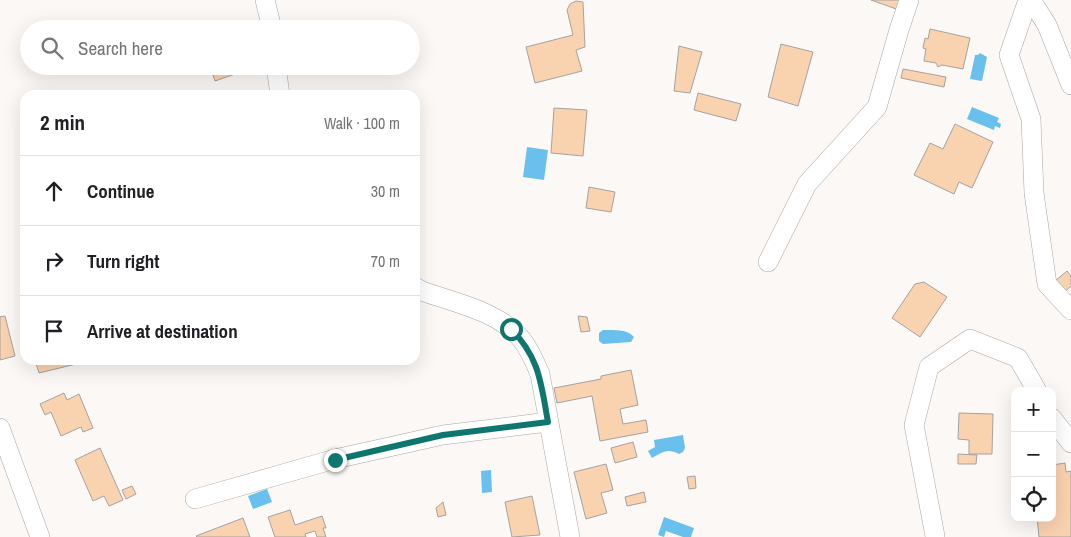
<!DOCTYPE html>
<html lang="en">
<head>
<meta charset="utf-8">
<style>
	:root { --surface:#fff; --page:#f6f6f6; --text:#202124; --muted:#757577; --line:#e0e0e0 }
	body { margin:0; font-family:"Archivo Narrow",sans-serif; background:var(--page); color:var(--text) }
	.controls { position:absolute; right:15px; bottom:15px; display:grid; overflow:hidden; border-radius:10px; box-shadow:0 5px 20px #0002 }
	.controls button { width:45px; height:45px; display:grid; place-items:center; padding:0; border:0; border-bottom:1px solid var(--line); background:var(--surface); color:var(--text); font:25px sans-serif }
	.stop { position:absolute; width:15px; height:15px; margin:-11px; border:4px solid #0f766e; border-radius:50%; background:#fff }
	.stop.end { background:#0f766e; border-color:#fff; box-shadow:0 1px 5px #0008 }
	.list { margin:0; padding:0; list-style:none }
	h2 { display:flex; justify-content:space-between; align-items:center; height:65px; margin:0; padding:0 20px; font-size:21px }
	h2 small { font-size:16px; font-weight:400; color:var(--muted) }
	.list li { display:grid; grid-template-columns:32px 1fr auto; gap:15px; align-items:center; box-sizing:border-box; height:70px; padding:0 20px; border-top:1px solid var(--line) }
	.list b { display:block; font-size:19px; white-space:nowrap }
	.list em { font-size:16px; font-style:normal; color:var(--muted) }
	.icon { flex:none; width:28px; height:28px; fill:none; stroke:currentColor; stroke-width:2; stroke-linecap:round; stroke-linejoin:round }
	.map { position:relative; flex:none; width:1071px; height:537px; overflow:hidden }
	.search { position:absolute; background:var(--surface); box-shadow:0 5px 20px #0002; left:20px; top:20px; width:400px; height:55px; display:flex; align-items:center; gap:12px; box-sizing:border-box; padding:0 18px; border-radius:28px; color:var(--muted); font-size:19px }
	.panel { position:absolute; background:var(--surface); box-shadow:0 5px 20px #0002; left:20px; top:90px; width:400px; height:275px; border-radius:15px }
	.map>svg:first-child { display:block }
	.water { fill:#6ac0ec }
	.building { fill:#f9d2b0; stroke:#a5a2a0 }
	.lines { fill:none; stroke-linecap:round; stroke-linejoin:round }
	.minor-casing { stroke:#a9a6a4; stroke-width:20 }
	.minor { stroke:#fff; stroke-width:19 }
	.route { stroke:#0f766e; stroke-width:6 }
</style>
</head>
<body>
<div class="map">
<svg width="1071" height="537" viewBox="0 0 1071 537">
	<rect width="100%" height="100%" fill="#fbf8f6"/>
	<g class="water">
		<path d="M980 53 987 57 982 81 970 79 975 55H978Z"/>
		<path d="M972 107 999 118 997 122 1001 124 1000 128 995 126 994 130 967 119Z"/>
		<path d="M527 147 548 150 544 180 523 177Z"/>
		<path d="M603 330C613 330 628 329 634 337L631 342 603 344 599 341V333Z"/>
		<path d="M683 435 685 448 683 452 679 454C667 448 663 452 652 458L648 451 655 447 654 440Z"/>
		<path d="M491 470 492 492 482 493 481 471Z"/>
		<path d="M267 489 272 502 253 509 248 496Z"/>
		<path d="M664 517 694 528 691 537H683L666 531 664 537 658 535Z"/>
	</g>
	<g class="building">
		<path d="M871 0H903L899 10Z"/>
		<path d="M576 1 583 2 585 47 576 50 582 71 535 83 526 47 573 35 567 10 570 4Z"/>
		<path d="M930 29 970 38 963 69 942 65 938 67 936 63 924 61 926 49 923 48 925 38 928 39Z"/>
		<path d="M781 44 813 52 798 106 768 97Z"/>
		<path d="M679 46 702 52 690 93 674 91Z"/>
		<path d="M210 66H258L215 81Z"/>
		<path d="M903 69 946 77 944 87 901 78Z"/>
		<path d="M698 93 741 104 736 121 694 110Z"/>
		<path d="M554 108 587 110 583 156 551 153Z"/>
		<path d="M955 124 993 142 972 188 959 182 954 194 914 175 930 143 943 149Z"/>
		<path d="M589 187 615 192 611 212 586 208Z"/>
		<path d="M1067 271 1071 276V286L1061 295 1055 281Z"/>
		<path d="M924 282 947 297 920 337 892 318 915 284Z"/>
		<path d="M5 316 15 356 0 360V317Z"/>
		<path d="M578 316 587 317 590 331 581 332Z"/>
		<path d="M35 360H72L76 364 39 373Z"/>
		<path d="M631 370 638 405 620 409 623 424 646 420 648 432 600 441 592 396 557 403 554 388 601 379V376Z"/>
		<path d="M64 393 67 400 79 394 93 428 83 432 81 427 61 436 51 412 45 415 40 404Z"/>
		<path d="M959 413 993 414 992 454H969V440L958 439Z"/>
		<path d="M633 442 637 457 615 463 611 448Z"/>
		<path d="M100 448 123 500 109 506 104 496 93 501 75 460Z"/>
		<path d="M958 454 977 455 976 464H958Z"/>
		<path d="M1065 463 1066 472 1071 471V537H1039L1037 518H1052V465Z"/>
		<path d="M606 464 613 490 601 493 607 513 586 519 574 472Z"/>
		<path d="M695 476 696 488 689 489 687 477Z"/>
		<path d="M132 486 136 494 126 499 122 490Z"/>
		<path d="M644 492 646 502 627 506 625 497Z"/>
		<path d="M532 496 540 535 512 537 505 502Z"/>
		<path d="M443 502 446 515 438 517 436 508Z"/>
		<path d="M290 510 295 525 322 516 326 528H323L326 537H317L315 531 305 534 306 537H275L268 517Z"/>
		<path d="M243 518 250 537H197L196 536Z"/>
	</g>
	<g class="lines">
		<g class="minor-casing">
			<g id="minor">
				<path d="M265 0 272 29"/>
				<path d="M1028 0 1009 55 1031 119 1034 193 1047 284 1071 310"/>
				<path d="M1031 0 1047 25 1071 85"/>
				<path d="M276 66 280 95"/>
				<path d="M768 262 807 184 877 107 899 30 909 0"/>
				<path d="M415 287 422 291C455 303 499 311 522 340 530 350 535 362 540 374L570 537"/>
				<path d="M1052 418 1071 443"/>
				<path d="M0 428 40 537"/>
				<path d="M195 499 335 459 443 435 548 422"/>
				<path d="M935 536 914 425 929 367 970 339 1018 358 1037 391"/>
			</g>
		</g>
		<use href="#minor" class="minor"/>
	</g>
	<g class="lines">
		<path class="route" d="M335 460 443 435 548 422C541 384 540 358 511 329"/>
	</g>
</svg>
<div class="controls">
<button>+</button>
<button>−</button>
<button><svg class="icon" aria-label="locate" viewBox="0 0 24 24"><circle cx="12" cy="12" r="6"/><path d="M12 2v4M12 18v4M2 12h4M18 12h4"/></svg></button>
</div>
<div class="stop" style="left:511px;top:329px"></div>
<div class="stop end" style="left:335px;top:460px"></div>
<div class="search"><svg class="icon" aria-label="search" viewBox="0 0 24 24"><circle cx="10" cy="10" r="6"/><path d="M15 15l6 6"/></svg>Search here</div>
<section class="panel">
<h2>2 min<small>Walk · 100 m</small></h2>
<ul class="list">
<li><svg class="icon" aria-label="ahead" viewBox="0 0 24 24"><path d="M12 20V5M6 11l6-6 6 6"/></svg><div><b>Continue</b></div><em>30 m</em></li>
<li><svg class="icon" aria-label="right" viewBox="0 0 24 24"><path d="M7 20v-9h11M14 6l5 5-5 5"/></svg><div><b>Turn right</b></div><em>70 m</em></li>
<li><svg class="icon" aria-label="arrive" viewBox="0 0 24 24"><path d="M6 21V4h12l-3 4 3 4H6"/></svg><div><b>Arrive at destination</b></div></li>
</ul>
</section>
</div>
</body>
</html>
